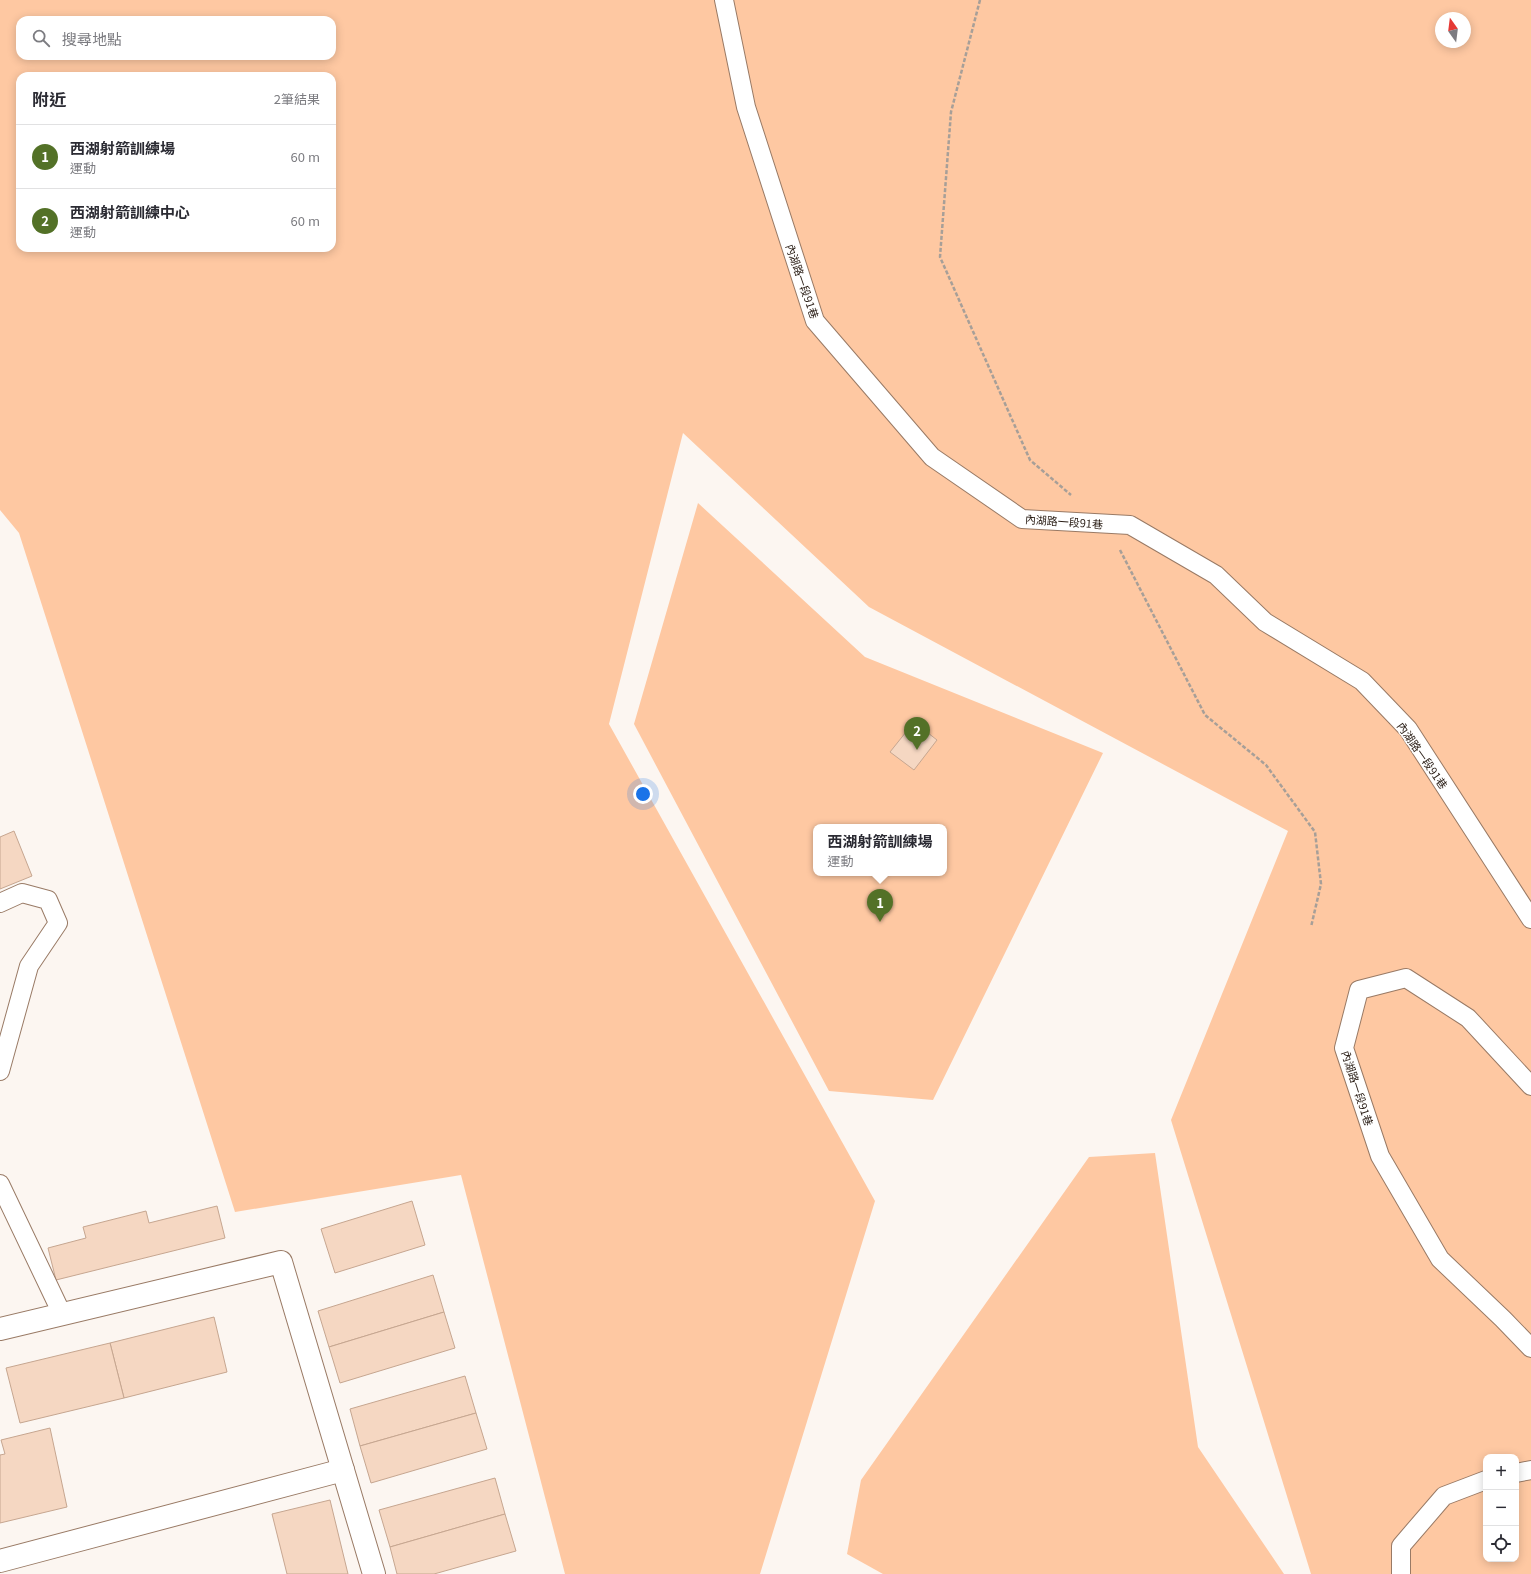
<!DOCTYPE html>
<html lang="zh-TW">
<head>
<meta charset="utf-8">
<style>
	:root { --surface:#fff; --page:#f7f7f7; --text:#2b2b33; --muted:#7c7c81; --line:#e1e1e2; --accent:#537127 }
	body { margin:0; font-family:Georgia,"Noto Sans TC",serif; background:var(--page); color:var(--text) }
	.controls { position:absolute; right:12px; bottom:12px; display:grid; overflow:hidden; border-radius:8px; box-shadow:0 2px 10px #0003 }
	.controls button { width:36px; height:36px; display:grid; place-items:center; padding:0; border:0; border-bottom:1px solid var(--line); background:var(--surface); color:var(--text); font:20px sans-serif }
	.compass { position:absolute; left:1435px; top:12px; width:36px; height:36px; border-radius:50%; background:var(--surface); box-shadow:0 2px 10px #0003; rotate:346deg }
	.you { position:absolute; left:643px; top:794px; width:14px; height:14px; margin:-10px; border:3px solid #fff; border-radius:50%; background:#1a73e8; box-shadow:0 0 0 6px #1a73e833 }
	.badge { display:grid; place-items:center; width:26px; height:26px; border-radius:50%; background:var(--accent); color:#fff; font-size:13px; font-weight:700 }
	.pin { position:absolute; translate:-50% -33px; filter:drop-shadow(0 1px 2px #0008) }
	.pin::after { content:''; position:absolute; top:21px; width:14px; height:12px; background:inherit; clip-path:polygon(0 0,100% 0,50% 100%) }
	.popup { position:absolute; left:813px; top:824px; width:134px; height:52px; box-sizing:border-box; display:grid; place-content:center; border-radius:8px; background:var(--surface); filter:drop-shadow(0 1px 3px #0005); font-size:13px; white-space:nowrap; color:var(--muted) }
	.popup b { font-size:15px; color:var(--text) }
	.popup::after { content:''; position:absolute; left:50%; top:100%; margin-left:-8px; border:8px solid transparent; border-top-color:var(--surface) }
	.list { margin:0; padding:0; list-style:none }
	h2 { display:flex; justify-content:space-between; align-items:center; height:52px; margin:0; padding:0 16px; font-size:17px }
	h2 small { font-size:13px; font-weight:400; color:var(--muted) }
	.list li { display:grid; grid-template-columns:26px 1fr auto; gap:12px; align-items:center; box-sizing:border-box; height:64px; padding:0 16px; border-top:1px solid var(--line) }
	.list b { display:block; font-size:15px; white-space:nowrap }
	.list p { margin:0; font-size:13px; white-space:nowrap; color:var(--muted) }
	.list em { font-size:13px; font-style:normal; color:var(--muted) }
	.icon { flex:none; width:22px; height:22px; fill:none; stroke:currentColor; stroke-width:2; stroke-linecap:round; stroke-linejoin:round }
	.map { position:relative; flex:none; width:1531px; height:1574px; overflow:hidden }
	.search { position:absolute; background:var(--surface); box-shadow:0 2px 10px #0003; left:16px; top:16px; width:320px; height:44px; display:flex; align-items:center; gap:10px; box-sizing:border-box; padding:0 14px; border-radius:12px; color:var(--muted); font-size:15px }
	.panel { position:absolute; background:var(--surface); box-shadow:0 2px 10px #0003; left:16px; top:72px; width:320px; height:180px; border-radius:12px }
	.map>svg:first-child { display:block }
	.green { fill:#fec8a2; fill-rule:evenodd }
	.building { fill:#f5d7c2; stroke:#c6a690 }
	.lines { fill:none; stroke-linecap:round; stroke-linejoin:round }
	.service-casing { stroke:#997a65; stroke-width:20 }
	.minor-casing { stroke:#997a65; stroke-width:24 }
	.path { stroke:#a79f98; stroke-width:2.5; stroke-dasharray:4 2; stroke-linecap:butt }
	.service { stroke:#fff; stroke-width:18 }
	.minor { stroke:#fff; stroke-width:22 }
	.labels { text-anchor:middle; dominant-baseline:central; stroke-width:3; stroke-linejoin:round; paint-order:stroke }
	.street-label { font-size:11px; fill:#281c14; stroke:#fff }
</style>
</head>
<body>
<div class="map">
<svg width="1531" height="1574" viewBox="0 0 1531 1574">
	<rect width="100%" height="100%" fill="#fcf6f1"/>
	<g class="green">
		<path d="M0 0H1531V1574H1311L1171 1120 1288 831 869 607 683 433 609 724 875 1201 760 1574H565L461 1175 235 1212 19 533 0 510ZM1441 18H1465V42H1441ZM20 20H332V56H20ZM20 76H332V248H20ZM1486 1457H1516V1559H1486Z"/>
		<path d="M698 503 865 657 1103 753 933 1100 829 1091 634 724ZM816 827H944V873H816Z"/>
		<path d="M1155 1153 1198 1447 1284 1574H883L847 1554 861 1480 1089 1157Z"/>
	</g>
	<g class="building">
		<path d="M914 722 937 740 914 770 890 752Z"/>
		<path d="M14 831 32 876 0 889V837Z"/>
		<path d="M412 1201 425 1245 335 1273 321 1229Z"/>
		<path d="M217 1206 225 1238 56 1280 48 1248 86 1238 83 1227 146 1211 149 1223Z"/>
		<path d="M433 1275 444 1312 329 1347 318 1311Z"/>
		<path d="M444 1312 455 1348 340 1383 329 1347Z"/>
		<path d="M214 1317 227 1372 124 1398 110 1343Z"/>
		<path d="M110 1343 124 1398 20 1423 6 1368Z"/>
		<path d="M465 1376 476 1413 360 1446 350 1409Z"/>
		<path d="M476 1413 487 1449 371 1483 360 1446Z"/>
		<path d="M50 1428 67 1507 0 1523V1455L5 1454 1 1440Z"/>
		<path d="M495 1478 505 1514 390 1547 379 1510Z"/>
		<path d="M330 1500 348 1574H287L272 1514Z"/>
		<path d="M505 1514 516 1551 434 1574H397L390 1547Z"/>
	</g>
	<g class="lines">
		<g class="service-casing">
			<g id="service">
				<path d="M724 0 746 107 815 321 932 457 1022 519 1130 525 1216 575 1265 622 1362 681 1408 729 1531 919"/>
				<path d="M0 903 22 893 48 900 58 923 29 966 0 1071"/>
				<path d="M1531 1086 1468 1018 1406 978 1359 990 1344 1048 1380 1156 1440 1259 1503 1319 1531 1348"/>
				<path d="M0 1184 62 1314"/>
				<path d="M1516 1473 1531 1470"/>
				<path d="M1401 1574V1546L1444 1496 1486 1480"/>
			</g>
		</g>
		<g class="minor-casing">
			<g id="minor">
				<path d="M0 1329 281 1262 374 1574"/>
				<path d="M0 1561 343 1470"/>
			</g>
		</g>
		<g class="path">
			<path d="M980 0 951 112 940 257 1030 460 1071 495"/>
			<path d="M1120 550 1205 715 1266 765 1315 832 1321 884 1311 927"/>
		</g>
		<use href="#service" class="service"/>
		<use href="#minor" class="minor"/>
	</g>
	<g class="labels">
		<g class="street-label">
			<text transform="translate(803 281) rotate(71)">內湖路一段91巷</text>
			<text transform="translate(1064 521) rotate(4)">內湖路一段91巷</text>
			<text transform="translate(1423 755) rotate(55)">內湖路一段91巷</text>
			<text transform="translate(1358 1088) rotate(72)">內湖路一段91巷</text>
		</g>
	</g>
</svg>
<div class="controls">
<button>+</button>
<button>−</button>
<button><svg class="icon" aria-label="locate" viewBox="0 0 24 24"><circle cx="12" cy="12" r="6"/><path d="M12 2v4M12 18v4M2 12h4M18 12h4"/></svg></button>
</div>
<svg class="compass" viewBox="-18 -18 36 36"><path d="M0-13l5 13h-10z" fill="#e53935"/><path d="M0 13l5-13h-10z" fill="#7c7c81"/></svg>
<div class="you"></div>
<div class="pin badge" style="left:880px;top:922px">1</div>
<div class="popup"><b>西湖射箭訓練場</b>運動</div>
<div class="pin badge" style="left:917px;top:750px">2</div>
<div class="search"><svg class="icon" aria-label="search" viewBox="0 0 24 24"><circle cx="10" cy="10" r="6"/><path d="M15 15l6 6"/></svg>搜尋地點</div>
<section class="panel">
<h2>附近<small>2筆結果</small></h2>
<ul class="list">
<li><span class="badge">1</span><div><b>西湖射箭訓練場</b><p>運動</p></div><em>60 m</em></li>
<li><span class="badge">2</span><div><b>西湖射箭訓練中心</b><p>運動</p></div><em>60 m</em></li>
</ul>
</section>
</div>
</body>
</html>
